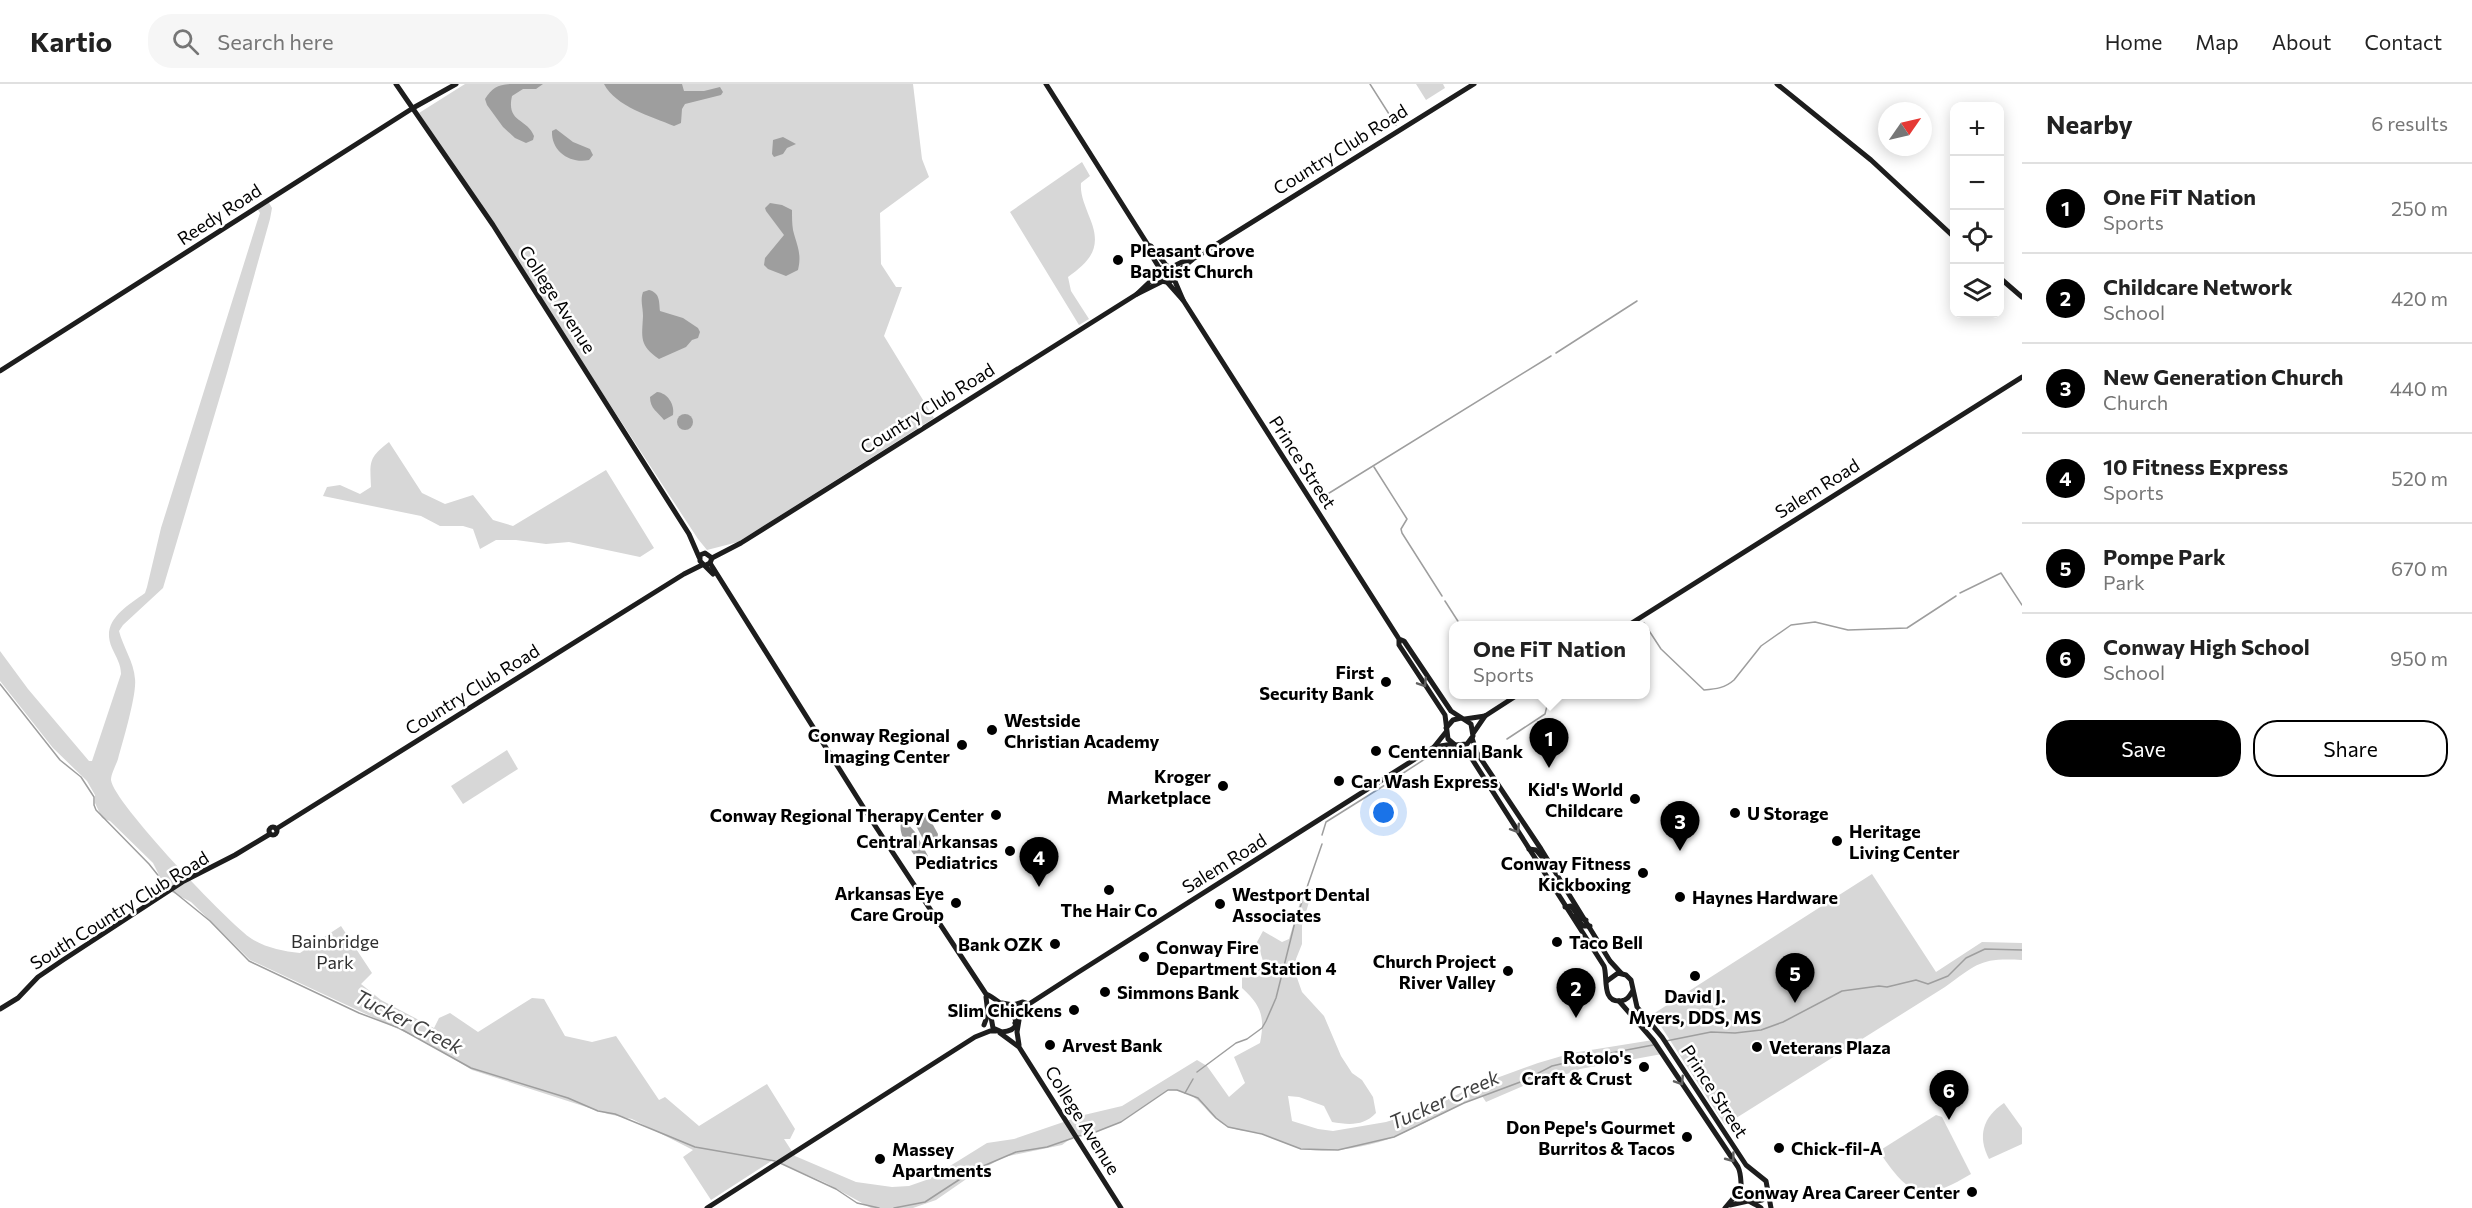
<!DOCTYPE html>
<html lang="en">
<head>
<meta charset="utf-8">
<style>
	:root { --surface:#fff; --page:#f6f6f6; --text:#222; --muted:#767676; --line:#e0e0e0; --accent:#000 }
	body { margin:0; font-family:Commissioner,sans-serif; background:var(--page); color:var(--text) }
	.controls { position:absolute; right:18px; top:18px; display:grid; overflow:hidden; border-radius:12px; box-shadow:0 3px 15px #0003 }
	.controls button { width:54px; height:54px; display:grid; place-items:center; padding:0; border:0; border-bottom:2px solid var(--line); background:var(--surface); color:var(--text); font:30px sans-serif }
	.compass { position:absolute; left:1878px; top:18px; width:54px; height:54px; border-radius:50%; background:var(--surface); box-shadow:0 3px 15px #0003; rotate:56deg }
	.you { position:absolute; left:1384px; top:729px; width:21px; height:21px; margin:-15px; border:4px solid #fff; border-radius:50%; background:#1a73e8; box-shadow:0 0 0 9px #1a73e833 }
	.badge { display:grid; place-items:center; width:39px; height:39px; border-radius:50%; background:var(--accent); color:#fff; font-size:20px; font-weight:700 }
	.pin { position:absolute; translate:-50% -50px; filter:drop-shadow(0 2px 3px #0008) }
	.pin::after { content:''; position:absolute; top:32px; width:21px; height:18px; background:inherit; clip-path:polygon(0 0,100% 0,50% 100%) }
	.popup { position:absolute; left:1449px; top:537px; width:201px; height:78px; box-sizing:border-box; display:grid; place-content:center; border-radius:12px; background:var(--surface); filter:drop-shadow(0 2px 4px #0005); font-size:20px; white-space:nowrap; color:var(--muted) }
	.popup b { font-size:22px; color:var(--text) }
	.popup::after { content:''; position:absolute; left:50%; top:100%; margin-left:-12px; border:12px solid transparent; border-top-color:var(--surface) }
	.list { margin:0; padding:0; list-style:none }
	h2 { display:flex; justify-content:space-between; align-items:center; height:78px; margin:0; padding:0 24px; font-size:26px }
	h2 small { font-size:20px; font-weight:400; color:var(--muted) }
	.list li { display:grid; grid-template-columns:39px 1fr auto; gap:18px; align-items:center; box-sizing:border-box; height:90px; padding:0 24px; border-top:2px solid var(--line) }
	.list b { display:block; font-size:22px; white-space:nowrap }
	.list p { margin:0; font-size:20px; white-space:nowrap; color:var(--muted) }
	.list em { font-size:20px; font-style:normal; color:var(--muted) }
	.actions { display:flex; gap:12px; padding:18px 24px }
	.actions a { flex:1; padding:14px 0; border:2px solid var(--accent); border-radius:24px; text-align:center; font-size:21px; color:var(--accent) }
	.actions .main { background:var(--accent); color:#fff }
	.icon { flex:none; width:33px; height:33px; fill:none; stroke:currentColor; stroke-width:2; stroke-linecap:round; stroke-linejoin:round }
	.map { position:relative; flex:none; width:2022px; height:1124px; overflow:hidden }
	header { display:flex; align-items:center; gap:36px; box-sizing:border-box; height:84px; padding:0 30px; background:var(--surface); border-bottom:2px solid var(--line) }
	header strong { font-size:28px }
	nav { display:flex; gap:33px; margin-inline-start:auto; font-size:21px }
	.search { width:420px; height:54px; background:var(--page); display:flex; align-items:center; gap:15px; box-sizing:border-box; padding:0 21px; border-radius:24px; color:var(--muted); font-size:22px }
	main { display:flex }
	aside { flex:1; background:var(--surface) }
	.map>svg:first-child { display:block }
	.green { fill:#d7d7d7 }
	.water { fill:#9e9e9e }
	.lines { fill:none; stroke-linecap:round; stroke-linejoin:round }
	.stream { stroke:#9e9e9e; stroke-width:1.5 }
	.secondary { stroke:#1d1d1d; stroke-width:5 }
	.oneway { stroke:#616161 }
	.poi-dot { fill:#000; stroke:#fff; stroke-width:2 }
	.labels { text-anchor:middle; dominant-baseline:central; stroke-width:5; stroke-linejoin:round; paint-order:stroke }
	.street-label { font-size:18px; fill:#000; stroke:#fff }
	.poi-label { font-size:18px; font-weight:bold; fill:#000; stroke:#fff; text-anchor:start }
	.park-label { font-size:18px; fill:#2e2e2e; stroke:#fff }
	.water-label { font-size:20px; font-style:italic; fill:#3f3f3f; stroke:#fff }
</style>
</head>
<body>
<header>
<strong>Kartio</strong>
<div class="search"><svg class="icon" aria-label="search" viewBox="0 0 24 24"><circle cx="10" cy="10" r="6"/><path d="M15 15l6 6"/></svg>Search here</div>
<nav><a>Home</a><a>Map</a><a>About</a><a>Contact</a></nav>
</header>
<main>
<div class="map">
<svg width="2022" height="1124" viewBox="0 0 2022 1124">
	<rect width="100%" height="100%" fill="#fff"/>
	<g class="green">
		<path d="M465 0H913L922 75 929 93 880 129 881 180 896 203H902L884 252 934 334 738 458 707 466 698 455 419 29Z"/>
		<path d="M1416 0H1443L1445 4 1426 16Z"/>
		<path d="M1082 78 1090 92 1081 99C1080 111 1085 121 1089 132 1102 162 1093 175 1068 193L1071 207 1089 235 1079 241 1010 128Z"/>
		<path d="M268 117 272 124 270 135 227 289 163 504 123 541 119 547C123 563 134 578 135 595 137 610 123 657 118 675 116 681 111 690 111 696 113 718 230 841 252 855 267 864 283 867 300 869L341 842 372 889 361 900 381 916 434 944 439 934 450 929 478 948 532 914 544 915 565 952 592 958 616 952 659 1016 665 1013 699 1042 767 1000 795 1045 790 1055H784L795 1072 856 1098 892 1103 909 1102 929 1095 987 1059 1014 1055 1084 1031 1122 1022 1197 976 1207 982 1229 1013 1245 999 1234 973 1260 959C1265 934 1262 922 1242 904V893L1263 877 1257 858 1263 847 1282 858 1289 855 1304 805H1313L1302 841V860L1296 875V891L1302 908 1324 932 1341 972 1352 989 1362 996 1373 1013 1376 1029C1364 1042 1349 1041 1332 1038L1324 1022 1299 1013 1288 1012 1292 1037 1318 1045 1333 1047 1386 1038 1433 1023 1472 1003 1538 979 1572 969 1653 956 1662 970 1580 985 1556 994H1542L1486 1018 1482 1012C1451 1023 1424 1041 1394 1053 1369 1063 1325 1071 1299 1064 1286 1061 1274 1053 1260 1049 1250 1047 1238 1047 1229 1043 1204 1033 1203 1006 1168 1006L1121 1038 1088 1051H1083L1070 1055 1062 1061 1004 1073 975 1089 936 1116 913 1124H871L826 1099 773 1076 711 1116 683 1073 693 1066 632 1035 608 1030 472 986 426 958 250 876 191 818 166 805 153 779 110 737 102 734 95 719V711L87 697 53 664 0 597V567L28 605 89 677H92L121 590C121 580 116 573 112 564 100 537 126 523 145 509L147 503 161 444 257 138 260 129 257 124Z"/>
		<path d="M389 358 422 409 445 420 473 411 493 436 513 442 606 386 654 464 640 473 569 458 546 460 516 456H496L480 465 473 445 463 442H440L421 432 323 412 327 403 340 401 360 410 371 403C370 378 368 374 389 358Z"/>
		<path d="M507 666 518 685 463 720 451 702Z"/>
		<path d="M1872 790 1936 888 1982 858 2022 859V876C1980 874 1979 879 1945 903L1725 1041 1653 930Z"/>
		<path d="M2004 1019 2022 1044V1060L1989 1075C1977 1052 1983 1033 2004 1019Z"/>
		<path d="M1936 1031 1942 1033 1971 1090C1923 1119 1909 1113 1879 1067Z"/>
	</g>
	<g class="water">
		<path d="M510 0H543L536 5H523L512 12C506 39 527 34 534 52L533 56 526 59 515 54 503 43 487 21 485 15C492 4 497 1 510 0Z"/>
		<path d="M604 0H682L684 7H704L720 3 723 8 721 11 685 20 682 25 681 39 674 42C651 32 616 23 604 0Z"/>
		<path d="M556 45 573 58 590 65 593 71 589 76C571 80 551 68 552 47Z"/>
		<path d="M783 53 796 60 787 64 783 70 774 73 772 70 773 56Z"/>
		<path d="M770 119 782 121 792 126C792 133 792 140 793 146 797 162 802 169 798 186L786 192 768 185 764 181 765 174 784 151 766 127 765 124Z"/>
		<path d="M649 206C660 209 659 217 660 227L683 234 698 244 700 248 698 254 692 256 686 263 659 275C639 261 642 254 643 232 643 223 640 216 643 208Z"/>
		<path d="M657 308C668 309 675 321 673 331L664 336C658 328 650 325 650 313Z"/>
		<circle cx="685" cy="338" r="8"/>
		<path d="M927 730 938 750 937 756 931 760 923 755 914 738 916 733Z"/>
		<path d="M901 739H907L915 748 928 772 925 777 917 775C910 764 898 752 901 739Z"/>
	</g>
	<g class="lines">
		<g class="stream">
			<path d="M1370 0 1396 41"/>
			<path d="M1556 269 1637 217"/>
			<path d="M1374 383 1407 435 1401 445 1402 449 1442 512"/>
			<path d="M1326 411 1551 272"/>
			<path d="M1960 509 2001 489 2022 521"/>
			<path d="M1445 517 1461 542"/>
			<path d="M1644 539 1661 565 1704 606C1716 605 1725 604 1734 596L1761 562 1791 541 1815 538 1848 546 1907 544 1956 512"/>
			<path d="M0 600 60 676 81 693 94 713V721L96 726 149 780 169 805"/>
			<path d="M1507 655 1545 630 1550 610"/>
			<path d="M1391 697 1428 673"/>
			<path d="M1322 751 1326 738 1385 701"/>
			<path d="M173 807 210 837 249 877 359 929 399 944 471 984 568 1014 598 1027 615 1030 695 1063 775 1077"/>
			<path d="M1666 957 1711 948 1735 949 1761 946 1783 938 1842 907 1879 902 1887 903 1916 896 1928 900 1948 892 1966 874 1985 865 2022 866"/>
			<path d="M1197 988 1236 959 1247 955 1262 944 1266 937 1276 914 1295 838 1322 760"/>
			<path d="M1185 1009 1193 995"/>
			<path d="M1077 1052 1088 1051 1121 1038 1168 1006H1177L1198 1014 1216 1034 1228 1043 1262 1050 1301 1065 1338 1066 1394 1053 1464 1019 1523 997 1552 982 1595 972 1653 961"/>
			<path d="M780 1079 836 1105 857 1119 879 1124"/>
			<path d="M894 1124 925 1118 974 1086 1016 1068 1047 1063 1073 1054"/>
		</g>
		<g class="secondary">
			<path d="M396 0 493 141 689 450 699 473"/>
			<path d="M1046 0 1148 161 1147 164 1160 185"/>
			<path d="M1777 0 1871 76 1954 153"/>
			<path d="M1148 161 1151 162 1166 181"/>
			<circle cx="1167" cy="190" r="8"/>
			<path d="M1172 183 1188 175H1192"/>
			<path d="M1175 190 1193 175 1474 0"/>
			<path d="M2000 194 2022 213"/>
			<path d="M1174 195 1183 216"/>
			<path d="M1167 198 1183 216 1399 555 1404 557 1451 627 1471 640 1473 652 1467 660 1455 661 1448 655 1445 631 1399 561V555"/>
			<path d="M1137 210 1163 197"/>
			<path d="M0 287 413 24 456 0"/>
			<path d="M712 474 741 459 1137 210 1158 190"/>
			<path d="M710 479 872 737 986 910C997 915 1037 944 1002 948L993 944 991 933 996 926 1005 924"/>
			<path d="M706 481 710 479 712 474 705 469 700 471V477L713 490"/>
			<path d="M1627 542 2022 293"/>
			<path d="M1465 635 1485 632 1519 610"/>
			<path d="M1446 644 1453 636 1461 634"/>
			<path d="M1474 648 1485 632"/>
			<path d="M1472 654 1477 669 1541 765 1610 877 1621 889"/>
			<path d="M1460 662 1472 675 1604 882C1608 893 1601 919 1621 917 1627 916 1629 913 1632 908"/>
			<path d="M1434 663 1446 648"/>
			<circle cx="273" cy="747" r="4"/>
			<path d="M276 745 684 490 702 481"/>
			<path d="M1529 765 1536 766 1553 786"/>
			<path d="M1565 823 1571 822 1580 834 1586 836"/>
			<path d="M1575 832 1583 842H1590"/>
			<path d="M1607 897 1618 889 1626 891 1631 896 1637 923 1662 953 1746 1081 1766 1097 1771 1124"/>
			<path d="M1619 917 1653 956 1738 1083C1743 1093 1739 1105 1744 1113 1748 1118 1756 1120 1761 1124"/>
			<path d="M1002 919 1013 921 1023 918 1026 919"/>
			<path d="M0 925 18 914 38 893 63 876 184 797 235 771 270 750"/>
			<path d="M1019 936 1017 948 1019 961"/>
			<path d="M1015 939 1029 920 1077 889 1434 663 1453 660"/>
			<path d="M984 941 988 930 986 913"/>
			<path d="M1000 949 1019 963 1121 1124"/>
			<path d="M1752 1118 1762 1116 1768 1109"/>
			<path d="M1730 1121 1748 1117"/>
			<path d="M707 1124 975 953 990 947H996"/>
			<path d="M1725 1124 1741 1105"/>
		</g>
	</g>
	<defs><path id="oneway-chevron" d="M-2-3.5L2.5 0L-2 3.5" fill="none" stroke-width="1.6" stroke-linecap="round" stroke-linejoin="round" transform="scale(1.5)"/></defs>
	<g class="oneway">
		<use href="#oneway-chevron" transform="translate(1423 599) rotate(57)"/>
		<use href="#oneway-chevron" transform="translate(1516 745) rotate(58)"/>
		<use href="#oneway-chevron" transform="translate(1680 997) rotate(57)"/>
		<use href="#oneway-chevron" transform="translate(1731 1074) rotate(53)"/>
	</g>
	<g class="poi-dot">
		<circle cx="1118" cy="176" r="6"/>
		<circle cx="1386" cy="598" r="6"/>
		<circle cx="992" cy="646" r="6"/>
		<circle cx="962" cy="661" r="6"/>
		<circle cx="1376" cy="667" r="6"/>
		<circle cx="1339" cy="697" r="6"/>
		<circle cx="1223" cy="702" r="6"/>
		<circle cx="1635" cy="715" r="6"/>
		<circle cx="1735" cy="729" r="6"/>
		<circle cx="996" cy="731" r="6"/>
		<circle cx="1837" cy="757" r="6"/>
		<circle cx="1010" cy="767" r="6"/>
		<circle cx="1643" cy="789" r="6"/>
		<circle cx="1109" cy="806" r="6"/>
		<circle cx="1680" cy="813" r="6"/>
		<circle cx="956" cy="819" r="6"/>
		<circle cx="1220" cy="820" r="6"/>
		<circle cx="1557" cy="858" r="6"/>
		<circle cx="1055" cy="860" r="6"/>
		<circle cx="1144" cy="873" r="6"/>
		<circle cx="1508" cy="887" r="6"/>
		<circle cx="1695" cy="892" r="6"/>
		<circle cx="1105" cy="908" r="6"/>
		<circle cx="1074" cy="926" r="6"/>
		<circle cx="1050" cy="961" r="6"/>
		<circle cx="1757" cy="963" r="6"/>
		<circle cx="1644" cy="983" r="6"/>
		<circle cx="1687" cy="1053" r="6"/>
		<circle cx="1779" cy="1064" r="6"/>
		<circle cx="880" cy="1075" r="6"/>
		<circle cx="1972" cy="1108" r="6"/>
	</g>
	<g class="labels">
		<g class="street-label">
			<text transform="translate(1340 65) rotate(-32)">Country Club Road</text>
			<text transform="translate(219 130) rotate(-33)">Reedy Road</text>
			<text transform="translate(558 215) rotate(57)">College Avenue</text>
			<text transform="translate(927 324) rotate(-32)">Country Club Road</text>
			<text transform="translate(1303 378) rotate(57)">Prince Street</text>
			<text transform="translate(1817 404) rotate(-32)">Salem Road</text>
			<text transform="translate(472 605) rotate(-32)">Country Club Road</text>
			<text transform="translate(1224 779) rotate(-32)">Salem Road</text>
			<text transform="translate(119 826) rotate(-32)">South Country Club Road</text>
			<text transform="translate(1715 1007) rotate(57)">Prince Street</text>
			<text transform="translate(1083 1036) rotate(58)">College Avenue</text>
		</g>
		<g class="poi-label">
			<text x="1130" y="166">Pleasant Grove<tspan x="1130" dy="21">Baptist Church</tspan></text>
			<text x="1374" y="588" text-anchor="end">First<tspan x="1374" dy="21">Security Bank</tspan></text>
			<text x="1004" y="636">Westside<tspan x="1004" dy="21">Christian Academy</tspan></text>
			<text x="950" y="651" text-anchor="end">Conway Regional<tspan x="950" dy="21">Imaging Center</tspan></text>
			<text x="1388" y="667">Centennial Bank</text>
			<text x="1211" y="692" text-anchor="end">Kroger<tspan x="1211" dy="21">Marketplace</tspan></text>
			<text x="1351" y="697">Car Wash Express</text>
			<text x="1623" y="705" text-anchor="end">Kid's World<tspan x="1623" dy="21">Childcare</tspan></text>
			<text x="1747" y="729">U Storage</text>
			<text x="984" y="731" text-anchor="end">Conway Regional Therapy Center</text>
			<text x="1849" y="747">Heritage<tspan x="1849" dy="21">Living Center</tspan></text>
			<text x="998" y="757" text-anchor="end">Central Arkansas<tspan x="998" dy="21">Pediatrics</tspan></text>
			<text x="1631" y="779" text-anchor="end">Conway Fitness<tspan x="1631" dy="21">Kickboxing</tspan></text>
			<text x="944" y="809" text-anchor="end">Arkansas Eye<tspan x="944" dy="21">Care Group</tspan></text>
			<text x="1232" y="810">Westport Dental<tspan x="1232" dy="21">Associates</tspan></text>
			<text x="1692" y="813">Haynes Hardware</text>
			<text x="1109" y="826" text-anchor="middle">The Hair Co</text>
			<text x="1569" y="858">Taco Bell</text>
			<text x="1043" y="860" text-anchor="end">Bank OZK</text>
			<text x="1156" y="863">Conway Fire<tspan x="1156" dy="21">Department Station 4</tspan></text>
			<text x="1496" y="877" text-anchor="end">Church Project<tspan x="1496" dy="21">River Valley</tspan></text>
			<text x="1117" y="908">Simmons Bank</text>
			<text x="1695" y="912" text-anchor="middle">David J.<tspan x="1695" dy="21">Myers, DDS, MS</tspan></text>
			<text x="1062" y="926" text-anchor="end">Slim Chickens</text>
			<text x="1062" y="961">Arvest Bank</text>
			<text x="1769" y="963">Veterans Plaza</text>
			<text x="1632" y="973" text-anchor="end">Rotolo's<tspan x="1632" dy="21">Craft &amp; Crust</tspan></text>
			<text x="1675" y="1043" text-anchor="end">Don Pepe's Gourmet<tspan x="1675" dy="21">Burritos &amp; Tacos</tspan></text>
			<text x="1791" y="1064">Chick-fil-A</text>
			<text x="892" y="1065">Massey<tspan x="892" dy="21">Apartments</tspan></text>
			<text x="1960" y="1108" text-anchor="end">Conway Area Career Center</text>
		</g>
		<g class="park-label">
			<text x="335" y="857">Bainbridge<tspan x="335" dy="21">Park</tspan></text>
		</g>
		<g class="water-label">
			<text transform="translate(409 937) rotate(27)">Tucker Creek</text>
			<text transform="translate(1444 1015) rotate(-24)">Tucker Creek</text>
		</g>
	</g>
</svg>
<div class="controls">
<button>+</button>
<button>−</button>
<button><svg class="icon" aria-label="locate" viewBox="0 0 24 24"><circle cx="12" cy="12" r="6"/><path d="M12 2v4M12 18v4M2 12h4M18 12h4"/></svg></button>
<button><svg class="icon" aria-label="layers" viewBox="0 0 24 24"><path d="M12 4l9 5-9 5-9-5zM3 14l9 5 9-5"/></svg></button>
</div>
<svg class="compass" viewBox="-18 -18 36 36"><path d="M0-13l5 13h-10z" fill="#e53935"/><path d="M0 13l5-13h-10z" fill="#767676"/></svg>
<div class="you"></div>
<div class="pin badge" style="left:1549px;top:684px">1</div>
<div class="popup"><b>One FiT Nation</b>Sports</div>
<div class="pin badge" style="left:1576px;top:934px">2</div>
<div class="pin badge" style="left:1680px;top:767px">3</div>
<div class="pin badge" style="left:1039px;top:803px">4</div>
<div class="pin badge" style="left:1795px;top:919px">5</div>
<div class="pin badge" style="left:1949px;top:1036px">6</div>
</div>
<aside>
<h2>Nearby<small>6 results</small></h2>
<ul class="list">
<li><span class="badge">1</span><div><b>One FiT Nation</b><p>Sports</p></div><em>250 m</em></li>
<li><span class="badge">2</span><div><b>Childcare Network</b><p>School</p></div><em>420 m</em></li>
<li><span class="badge">3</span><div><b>New Generation Church</b><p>Church</p></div><em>440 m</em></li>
<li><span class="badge">4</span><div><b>10 Fitness Express</b><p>Sports</p></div><em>520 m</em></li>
<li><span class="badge">5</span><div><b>Pompe Park</b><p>Park</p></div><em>670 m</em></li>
<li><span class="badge">6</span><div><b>Conway High School</b><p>School</p></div><em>950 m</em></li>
</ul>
<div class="actions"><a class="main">Save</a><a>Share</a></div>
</aside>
</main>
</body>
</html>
